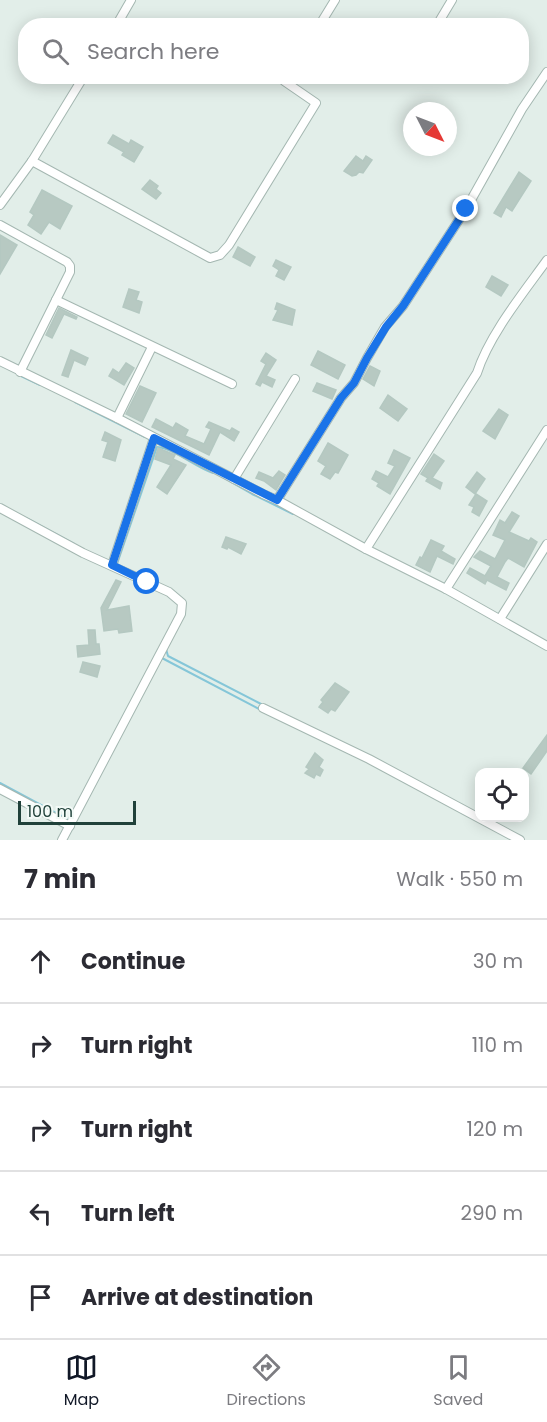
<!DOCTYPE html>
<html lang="en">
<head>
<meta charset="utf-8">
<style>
	:root { --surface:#fff; --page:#f2f2f3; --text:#2b2b33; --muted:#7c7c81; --line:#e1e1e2; --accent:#111827 }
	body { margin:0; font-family:Poppins,sans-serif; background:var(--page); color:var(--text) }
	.controls { position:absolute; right:18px; bottom:18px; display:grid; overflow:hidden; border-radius:12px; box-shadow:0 3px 15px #0003 }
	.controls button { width:54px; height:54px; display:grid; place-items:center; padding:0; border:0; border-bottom:2px solid var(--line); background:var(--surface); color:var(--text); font:30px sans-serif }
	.compass { position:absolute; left:403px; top:102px; width:54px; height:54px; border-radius:50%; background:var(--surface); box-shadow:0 3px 15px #0003; rotate:132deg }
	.scale { position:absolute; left:18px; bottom:15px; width:118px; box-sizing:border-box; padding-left:6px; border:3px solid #20413a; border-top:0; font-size:16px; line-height:21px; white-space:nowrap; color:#20413a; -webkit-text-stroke:4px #f3faf7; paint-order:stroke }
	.stop { position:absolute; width:18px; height:18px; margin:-14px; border:4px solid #1a73e8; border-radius:50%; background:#fff }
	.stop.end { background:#1a73e8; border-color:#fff; box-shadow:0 2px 6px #0008 }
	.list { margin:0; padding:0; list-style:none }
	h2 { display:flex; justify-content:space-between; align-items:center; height:78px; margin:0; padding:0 24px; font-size:26px }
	h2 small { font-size:20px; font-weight:400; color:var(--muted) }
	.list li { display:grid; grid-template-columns:39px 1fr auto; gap:18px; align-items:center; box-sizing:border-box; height:84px; padding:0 24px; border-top:2px solid var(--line) }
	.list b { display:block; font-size:22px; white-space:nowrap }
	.list em { font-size:20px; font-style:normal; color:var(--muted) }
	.icon { flex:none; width:33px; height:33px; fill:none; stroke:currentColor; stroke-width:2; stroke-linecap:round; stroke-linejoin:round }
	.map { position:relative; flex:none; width:547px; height:840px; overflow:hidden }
	.search { position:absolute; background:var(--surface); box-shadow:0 3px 15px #0003; left:18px; right:18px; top:18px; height:66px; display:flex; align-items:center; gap:15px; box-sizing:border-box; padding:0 21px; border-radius:24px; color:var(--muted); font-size:22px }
	.sheet { height:498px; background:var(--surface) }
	nav { display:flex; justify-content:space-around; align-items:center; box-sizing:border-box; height:84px; border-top:2px solid var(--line); background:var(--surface); font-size:16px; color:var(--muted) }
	nav a { display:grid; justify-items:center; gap:3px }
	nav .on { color:var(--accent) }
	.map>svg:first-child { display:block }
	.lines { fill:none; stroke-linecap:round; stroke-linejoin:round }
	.stream { stroke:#85c6d8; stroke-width:2 }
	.building { fill:#b7c9c2; stroke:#b4c8c1; stroke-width:1.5 }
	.street-casing { stroke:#a4b7b1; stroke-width:10 }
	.street { stroke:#fff; stroke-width:8 }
	.route { stroke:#1a73e8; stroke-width:8 }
</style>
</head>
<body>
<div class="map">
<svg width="547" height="840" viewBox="0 0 547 840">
	<rect width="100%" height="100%" fill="#e2eee9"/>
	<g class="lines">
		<g class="stream">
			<path d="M21 376 40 385"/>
			<path d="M75 402 145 437"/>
			<path d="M224 478 252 494 293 514"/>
			<path d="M26 518 74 544"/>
			<path d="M117 564 157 447C175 449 195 467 213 473"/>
			<path d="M166 649 168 656 263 705"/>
			<path d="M160 657 261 710"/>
			<path d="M0 783 69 820"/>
		</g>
	</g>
	<g class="building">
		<path d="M113 135 129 144 131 140 143 147 134 162 122 155 124 152 108 143Z"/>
		<path d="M356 156 363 161 366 156 372 160 363 173 359 172 356 175 352 176 344 171Z"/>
		<path d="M519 172 531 181 512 211 506 207 501 217 494 213Z"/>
		<path d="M150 180 158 186 156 189 161 193 156 199 142 189Z"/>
		<path d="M42 190 72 206 60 229 49 222 41 234 28 225 34 215 30 212Z"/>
		<path d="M0 235 17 245 0 274Z"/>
		<path d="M238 247 255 257 250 266 233 257Z"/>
		<path d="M276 260 291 267 284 280 276 276 279 270 273 266Z"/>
		<path d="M492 276 508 285 501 296 486 287Z"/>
		<path d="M129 289 139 292 136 300 142 302 139 313 123 307Z"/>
		<path d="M277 303 295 310 292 325 273 320 278 310 275 309Z"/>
		<path d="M59 308 77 317 76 319 64 314 52 338 46 335Z"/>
		<path d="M71 350 88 358 85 365 74 360 68 377 62 375Z"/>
		<path d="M318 351 345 365 338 379 311 365Z"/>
		<path d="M266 353 276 360 266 376 275 380 272 387 262 382 260 386 256 384 266 364 261 361Z"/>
		<path d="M126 363 134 368 124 385 109 376 113 369 119 373Z"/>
		<path d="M370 366 380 371 374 386 363 379Z"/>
		<path d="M317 383 336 390 332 399 313 391Z"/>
		<path d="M140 386 156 393 142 422 126 414Z"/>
		<path d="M388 395 407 409 398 421 380 408Z"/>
		<path d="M499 409 508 415 495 439 483 431Z"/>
		<path d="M156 419 173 428 176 423 188 430 185 436 204 444 211 429 206 427 209 422 230 431 232 428 239 432 234 441 220 432 209 455 152 427Z"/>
		<path d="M105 432 121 440 115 461 103 457 108 442 102 440Z"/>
		<path d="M328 443 348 455 338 473 335 472 330 479 321 474 326 466 318 461Z"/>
		<path d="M158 448 175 455 173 459 186 465 167 494 157 487 171 465 155 459Z"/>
		<path d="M394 450 410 458 390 494 377 486 379 483 372 479 376 471 388 477 395 466 388 463Z"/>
		<path d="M434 454 444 461 432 478 442 483 440 489 426 481 428 478 421 474Z"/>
		<path d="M279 471 285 475 276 490 264 481 256 478 259 472 273 478Z"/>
		<path d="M477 472 485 479 475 494 466 487Z"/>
		<path d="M476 494 487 501 479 516 472 512 474 507 469 505Z"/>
		<path d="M512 512 519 516 509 532 529 541 531 538 537 542 524 567 508 558 505 562 497 577 509 583 506 590 487 580 485 584 467 573 470 568 485 576 491 566 474 557 480 551 495 559 505 540 493 535 500 520 505 523Z"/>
		<path d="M226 537 246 544 241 554 228 547 227 549 222 547Z"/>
		<path d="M431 540 444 546 441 551 455 559 453 564 437 556 430 572 416 565 420 557 422 558Z"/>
		<path d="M116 580 121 582 107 610 129 606 132 631 119 633 118 629 104 631 101 608Z"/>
		<path d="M88 630H95L96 644H99L100 654 78 657 77 646 89 645Z"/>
		<path d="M83 662 100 666 97 677 80 672Z"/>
		<path d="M335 683 349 692 335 711 331 709 328 713 319 707 323 702 321 700Z"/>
		<path d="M547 735V751L531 774 523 768Z"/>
		<path d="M315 753 323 760 319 767 323 770 320 776 316 774 314 778 305 773 309 769 306 767Z"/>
	</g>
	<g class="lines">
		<g class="street-casing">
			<g id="street">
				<path d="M440 20 452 0"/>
				<path d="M116 26 131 0"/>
				<path d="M319 26 335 0"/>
				<path d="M32 161 210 258 220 255 229 245 316 103 284 81 287 76"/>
				<path d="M0 205 32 161 84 76"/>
				<path d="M0 225 67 262 70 266V272L20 372"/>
				<path d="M56 300 232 384"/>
				<path d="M0 361 117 418 263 494 277 500 366 549 446 589 547 646"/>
				<path d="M117 418 152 347"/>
				<path d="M234 479 295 379"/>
				<path d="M277 500 341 398 354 383 367 358 385 327 403 306 466 209 522 109 547 72"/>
				<path d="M0 508 83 553 169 592 182 603 181 614 62 840"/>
				<path d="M366 549 477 373C489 335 524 292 547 260"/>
				<path d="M112 565 154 438"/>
				<path d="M446 589 547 430"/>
				<path d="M500 619 547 544"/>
				<path d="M263 708 369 759 520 840"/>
				<path d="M0 789 70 826"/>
			</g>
		</g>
		<use href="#street" class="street"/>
	</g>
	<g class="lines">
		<path class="route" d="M147 582 112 565 154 438 277 500 341 398 354 383 367 358 386 327 403 306 466 209"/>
	</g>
</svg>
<div class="controls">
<button><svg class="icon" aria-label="locate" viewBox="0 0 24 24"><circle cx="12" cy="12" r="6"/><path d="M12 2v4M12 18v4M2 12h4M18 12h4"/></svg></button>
</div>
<svg class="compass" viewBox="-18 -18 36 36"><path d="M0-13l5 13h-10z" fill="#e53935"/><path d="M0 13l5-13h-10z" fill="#7c7c81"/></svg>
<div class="scale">100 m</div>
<div class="stop" style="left:147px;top:582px"></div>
<div class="stop end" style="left:466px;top:209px"></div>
<div class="search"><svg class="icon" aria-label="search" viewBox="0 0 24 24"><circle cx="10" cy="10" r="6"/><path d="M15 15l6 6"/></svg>Search here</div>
</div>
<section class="sheet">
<h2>7 min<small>Walk · 550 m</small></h2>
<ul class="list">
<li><svg class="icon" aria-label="ahead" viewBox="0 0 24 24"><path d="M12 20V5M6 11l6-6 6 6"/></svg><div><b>Continue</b></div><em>30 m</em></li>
<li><svg class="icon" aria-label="right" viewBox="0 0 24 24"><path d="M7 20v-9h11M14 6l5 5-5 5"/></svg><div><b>Turn right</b></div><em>110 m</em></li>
<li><svg class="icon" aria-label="right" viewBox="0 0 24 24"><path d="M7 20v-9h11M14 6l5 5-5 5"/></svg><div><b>Turn right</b></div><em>120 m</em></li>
<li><svg class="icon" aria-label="left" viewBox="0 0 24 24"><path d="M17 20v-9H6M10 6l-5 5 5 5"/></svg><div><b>Turn left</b></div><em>290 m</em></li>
<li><svg class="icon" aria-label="arrive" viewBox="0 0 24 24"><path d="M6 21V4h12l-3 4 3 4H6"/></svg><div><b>Arrive at destination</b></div></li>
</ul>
</section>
<nav>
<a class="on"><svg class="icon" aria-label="map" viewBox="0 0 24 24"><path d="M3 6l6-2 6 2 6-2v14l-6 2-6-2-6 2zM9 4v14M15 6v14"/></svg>Map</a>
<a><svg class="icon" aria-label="directions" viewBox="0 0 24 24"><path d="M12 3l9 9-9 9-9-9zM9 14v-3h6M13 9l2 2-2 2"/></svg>Directions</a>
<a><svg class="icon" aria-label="saved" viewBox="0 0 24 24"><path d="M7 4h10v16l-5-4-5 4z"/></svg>Saved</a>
</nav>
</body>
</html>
